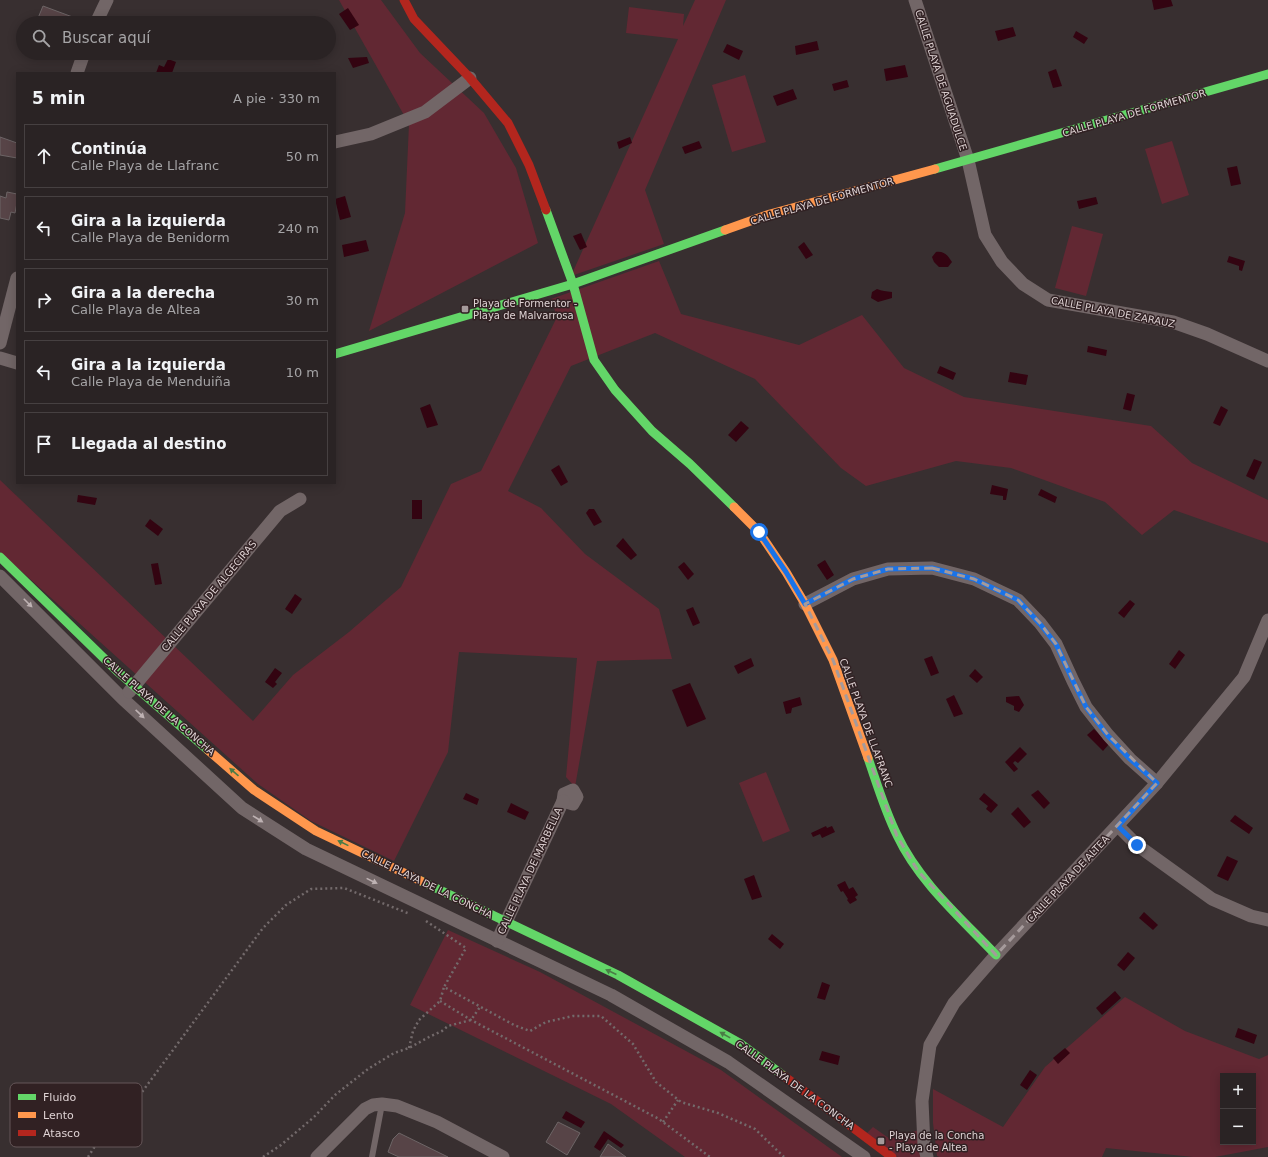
<!DOCTYPE html>
<html lang="es">
<head>
<meta charset="utf-8">
<style>
	:root { --surface:#2a2324; --page:#362f31; --text:#f1f3f6; --muted:#a5a4a6; --line:#464041 }
	body { margin:0; font-family:"DejaVu Sans",sans-serif; background:var(--page); color:var(--text) }
	.controls { position:absolute; right:12px; bottom:12px; display:grid; overflow:hidden; border-radius:0px; box-shadow:0 2px 10px #0003 }
	.controls button { width:36px; height:36px; display:grid; place-items:center; padding:0; border:0; border-bottom:1px solid var(--line); background:var(--surface); color:var(--text); font:20px sans-serif }
	.stop { position:absolute; width:12px; height:12px; margin:-9px; border:3px solid #1a73e8; border-radius:50%; background:#fff }
	.stop.end { background:#1a73e8; border-color:#fff; box-shadow:0 1px 4px #0008 }
	.list { margin:0; padding:0; list-style:none }
	h2 { display:flex; justify-content:space-between; align-items:center; height:52px; margin:0; padding:0 16px; font-size:17px }
	h2 small { font-size:13px; font-weight:400; color:var(--muted) }
	.list li { display:grid; grid-template-columns:26px 1fr auto; gap:12px; align-items:center; box-sizing:border-box; height:64px; margin:0 8px 8px; padding:0 8px; border:1px solid var(--line); border-radius:0px }
	.list b { display:block; font-size:15px; white-space:nowrap }
	.list p { margin:0; font-size:13px; white-space:nowrap; color:var(--muted) }
	.list em { font-size:13px; font-style:normal; color:var(--muted) }
	.icon { flex:none; width:22px; height:22px; fill:none; stroke:currentColor; stroke-width:2; stroke-linecap:round; stroke-linejoin:round }
	.map { position:relative; flex:none; width:1268px; height:1157px; overflow:hidden }
	.search { position:absolute; background:var(--surface); box-shadow:0 2px 10px #0003; left:16px; top:16px; width:320px; height:44px; display:flex; align-items:center; gap:10px; box-sizing:border-box; padding:0 14px; border-radius:22px; color:var(--muted); font-size:15px }
	.panel { position:absolute; background:var(--surface); box-shadow:0 2px 10px #0003; left:16px; top:72px; width:320px; height:412px; border-radius:0px }
	.map>svg:first-child { display:block }
	.green { fill:#622833; fill-rule:evenodd }
	.water { fill:#330411 }
	.building { fill:#574447; stroke:#6d6566 }
	.lines { fill:none; stroke-linecap:round; stroke-linejoin:round }
	.path { stroke:#736a6b; stroke-width:2.5; stroke-dasharray:2 3; stroke-linecap:butt }
	.lane { stroke:#726667; stroke-width:6 }
	.street { stroke:#726667; stroke-width:13 }
	.fast { stroke:#63d668; stroke-width:9 }
	.slow { stroke:#ff974d; stroke-width:9 }
	.jam { stroke:#b3261e; stroke-width:9 }
	.oneway { fill:#beb2b3 }
	.oneway2 { fill:#4a7c46 }
	.route { stroke:#1a73e8; stroke-width:5 }
	.marked { fill:none; stroke:#a59a9b; stroke-width:3; stroke-dasharray:8 5; stroke-linejoin:round }
	.poi-dot { fill:#a59a9b; stroke:#312123; stroke-width:1.5 }
	.labels { text-anchor:middle; dominant-baseline:central; stroke-width:3; stroke-linejoin:round; paint-order:stroke }
	.street-label { font-size:10px; fill:#dfd3d4; stroke:#312123 }
	.poi-label { font-size:10px; fill:#dfd3d4; stroke:#312123; text-anchor:start }
	.key { fill:#312123; stroke:#655658; stroke-width:1 }
	.key-label { font-size:11px; fill:#dfd3d4 }
</style>
</head>
<body>
<div class="map">
<svg width="1268" height="1157" viewBox="0 0 1268 1157">
	<rect width="100%" height="100%" fill="#382f30"/>
	<g class="green">
		<path d="M339 0H381L420 53 484 113 516 168 538 243 369 331 405 213 409 124Z"/>
		<path d="M695 0H726L645 190 664 244 571 276 678 39 626 33 629 7 684 14 683 26Z"/>
		<path d="M745 75 766 142 732 152 712 85Z"/>
		<path d="M1172 141 1189 195 1162 204 1145 149Z"/>
		<path d="M1072 226 1103 234 1086 296 1055 288Z"/>
		<path d="M659 261 681 314 799 345 862 315 904 368 964 397 1151 426 1192 463 1268 500V543L1174 510 1142 535 1105 502 1011 468 956 461 866 486 841 468 755 379 655 333 571 366 508 491 541 508 585 554 659 609 672 659 597 661 575 787 566 777 577 658 459 652 448 752 394 861 311 821 258 784 0 552V480L253 721 293 675 349 632 401 587 451 484 481 471 557 317 551 299Z"/>
		<path d="M766 772 790 831 763 842 739 783Z"/>
		<path d="M448 930 540 972 721 1070 842 1157H685L611 1104 410 1005Z"/>
		<path d="M1125 997 1185 1031 1259 1059 1268 1055V1147L1215 1157H1193L1106 1148 1102 1157H939L937 1156 933 1123V1089L1003 1127 1045 1067ZM1223 1076H1253V1142H1223Z"/>
		<path d="M873 1127 890 1139 919 1130 923 1157H898L867 1133Z"/>
	</g>
	<g class="water">
		<path d="M1152 0H1171L1173 6 1154 10Z"/>
		<path d="M348 8 359 25 350 30 339 14Z"/>
		<path d="M1013 27 1016 36 998 41 995 31Z"/>
		<path d="M1076 31 1088 38 1084 44 1073 37Z"/>
		<path d="M817 41 819 50 796 55 795 46Z"/>
		<path d="M727 44 743 51 739 60 723 52Z"/>
		<path d="M367 57 369 63 353 68 348 58Z"/>
		<path d="M168 59 176 62 172 73H156L159 65 164 67Z"/>
		<path d="M905 65 908 77 886 81 884 69Z"/>
		<path d="M1056 69 1062 86 1053 88 1048 72Z"/>
		<path d="M847 80 849 87 834 91 832 84Z"/>
		<path d="M793 89 797 99 777 106 773 96Z"/>
		<path d="M630 137 632 143 619 149 617 142Z"/>
		<path d="M699 141 702 148 685 154 682 147Z"/>
		<path d="M1237 166 1241 184 1231 186 1227 168Z"/>
		<path d="M345 196 351 217 340 220 335 199Z"/>
		<path d="M1096 197 1098 204 1079 209 1077 201Z"/>
		<path d="M581 233 587 247 580 250 573 236Z"/>
		<path d="M366 240 369 251 344 257 342 245Z"/>
		<path d="M804 242 813 255 806 259 798 247Z"/>
		<path d="M936 252C945 251 948 256 952 262L948 267H939L934 262 932 257Z"/>
		<path d="M1229 256 1245 261 1242 271 1239 270V266L1227 262Z"/>
		<path d="M877 289C882 291 886 291 892 292V298L878 302 871 298 872 292Z"/>
		<path d="M1088 346 1107 350 1106 356 1087 352Z"/>
		<path d="M940 366 956 373 953 380 937 373Z"/>
		<path d="M1010 372 1028 375 1026 385 1008 382Z"/>
		<path d="M1127 393 1135 395 1131 411 1123 409Z"/>
		<path d="M430 404 438 425 427 428 420 408Z"/>
		<path d="M1221 406 1228 410 1220 426 1213 423Z"/>
		<path d="M741 421 749 428 736 442 728 435Z"/>
		<path d="M1254 459 1262 462 1254 480 1246 476Z"/>
		<path d="M559 465 568 482 561 486 551 470Z"/>
		<path d="M992 485 1008 489 1006 500H1003V496L990 494Z"/>
		<path d="M1041 489 1057 497 1055 503 1038 495Z"/>
		<path d="M78 495 97 498 95 505 77 502Z"/>
		<rect x="412" y="500" width="10" height="19"/>
		<path d="M589 509H594L602 522 594 526 586 513Z"/>
		<path d="M150 519 163 529 158 536 145 526Z"/>
		<path d="M623 538 637 555 631 560 616 546Z"/>
		<path d="M825 560 834 575 827 580 817 565Z"/>
		<path d="M684 562 694 574 688 580 678 567Z"/>
		<path d="M158 563 162 584 155 585 151 564Z"/>
		<path d="M295 594 302 599 292 614 285 609Z"/>
		<path d="M1130 600 1135 604 1124 618 1118 613Z"/>
		<path d="M693 607 700 623 693 626 686 610Z"/>
		<path d="M1179 650 1185 655 1175 669 1169 664Z"/>
		<path d="M932 656 939 673 931 676 924 659Z"/>
		<path d="M751 658 754 666 738 674 734 666Z"/>
		<path d="M275 668 282 673 275 682 277 684 273 688 265 682Z"/>
		<path d="M975 669 983 677 977 683 969 676Z"/>
		<path d="M690 683 706 719 687 727 672 690Z"/>
		<path d="M954 695 963 714 954 717 946 699Z"/>
		<path d="M1019 696 1024 705 1019 712 1014 710V706L1006 702V697Z"/>
		<path d="M800 697 802 705 792 708 791 713 786 714 783 702Z"/>
		<path d="M1094 729 1109 744 1103 751 1087 735Z"/>
		<path d="M1020 747 1027 754 1018 763 1015 761 1013 763 1018 769 1014 772 1005 762Z"/>
		<path d="M1038 790 1050 803 1044 809 1031 795Z"/>
		<path d="M466 793 479 799 477 805 463 799Z"/>
		<path d="M984 793 998 805 991 813 986 809 988 806 979 799Z"/>
		<path d="M511 803 529 812 525 820 507 812Z"/>
		<path d="M1018 807 1031 822 1024 828 1011 814Z"/>
		<path d="M1235 815 1253 828 1249 834 1230 821Z"/>
		<path d="M826 826 827 828 832 826 835 832 822 838 820 834 813 837 811 833Z"/>
		<path d="M1227 856 1238 861 1228 881 1217 876Z"/>
		<path d="M754 875 762 897 752 900 744 879Z"/>
		<path d="M845 881 849 889 853 887 858 895 855 897 857 900 850 904 847 900 848 899 843 891 841 892 837 885Z"/>
		<path d="M1144 912 1158 925 1153 930 1139 918Z"/>
		<path d="M772 934 784 944 780 949 768 939Z"/>
		<path d="M1128 952 1135 958 1124 971 1117 965Z"/>
		<path d="M822 982 830 985 825 1000 817 998Z"/>
		<path d="M1115 991 1121 998 1102 1015 1096 1008Z"/>
		<path d="M1238 1028 1257 1035 1254 1044 1235 1037Z"/>
		<path d="M1065 1048 1070 1053 1058 1064 1053 1058Z"/>
		<path d="M822 1051 840 1056 838 1065 819 1060Z"/>
		<path d="M1030 1070 1037 1075 1027 1090 1020 1085Z"/>
		<path d="M566 1111 585 1122 581 1128 562 1118Z"/>
		<path d="M604 1131 624 1145 621 1148 608 1139 600 1151 594 1147Z"/>
	</g>
	<g class="building">
		<path d="M43 6 86 22 85 23H36Z"/>
		<path d="M0 137 17 143V158L0 155Z"/>
		<path d="M7 192 17 194V203L15 213 11 212 9 220 0 218V196L6 198Z"/>
		<path d="M558 1122 580 1133 567 1155 546 1142Z"/>
		<path d="M399 1133 448 1157H399L388 1152 393 1139Z"/>
		<path d="M608 1144 626 1157H600Z"/>
	</g>
	<g class="lines">
		<g class="path">
			<path d="M426 921 466 948 444 987"/>
			<path d="M440 1001 471 1020 659 1119 710 1157"/>
			<path d="M409 1048 413 1031 419 1020 440 1001 444 987 514 1025 530 1031 546 1022 573 1016H601L633 1044 656 1082 681 1102 718 1113 755 1129 784 1157"/>
			<path d="M663 1122 678 1100"/>
			<path d="M88 1157 99 1140 142 1092 263 928 286 905 311 889 344 888 410 914"/>
			<path d="M263 1157 281 1145 314 1117 335 1095 368 1069 394 1053 409 1048 429 1037 442 1031 448 1026 471 1020 480 1007"/>
		</g>
		<path class="lane" d="M372 1157 382 1104"/>
		<g class="street">
			<path d="M915 0 968 160 985 235 1002 262 1023 284 1048 300 1173 322 1207 334 1268 361"/>
			<path d="M96 23 107 0"/>
			<path d="M77 73 84 53"/>
			<path d="M335 142 371 134 425 112 470 78"/>
			<path d="M0 343 17 278"/>
			<path d="M0 358 17 363"/>
			<path d="M0 576 123 699 242 808 306 849 611 995 728 1062 864 1157"/>
			<path d="M805 604 853 579 888 569 932 568 974 579 1018 600 1040 623 1056 644 1073 681 1086 707 1108 735 1130 759 1157 783"/>
			<path d="M129 692 280 511 300 499"/>
			<path d="M573 790 577 797 573 804 563 801 564 794Z"/>
			<path d="M1118 826 1137 845 1212 899 1251 916 1268 920"/>
			<path d="M497 941 563 801"/>
			<path d="M317 1157 365 1109 373 1105 382 1104 397 1106 437 1122 503 1157"/>
			<path d="M927 1157 924 1145 922 1101 930 1045 954 1003 996 955 1157 783 1244 677 1268 620"/>
		</g>
		<g class="fast">
			<path d="M935 169 1268 74"/>
			<path d="M546 210 573 284 594 360 615 390 652 431 690 464 734 507"/>
			<path d="M335 354 573 284 725 230"/>
			<path d="M0 557 116 670 208 750"/>
			<path d="M868 758C877 784 885 811 897 835 919 882 961 918 996 955"/>
			<path d="M421 881 618 975 741 1044 784 1076"/>
		</g>
		<g class="slow">
			<path d="M725 230 770 214 935 169"/>
			<path d="M734 507 759 532 786 572 805 604 833 660 868 758"/>
			<path d="M208 750 254 790 316 831 421 881"/>
		</g>
		<g class="jam">
			<path d="M404 0 414 19 470 78 508 123 529 165 546 210"/>
			<path d="M784 1076 892 1157"/>
		</g>
	</g>
	<defs><path id="oneway-solid" d="M-6-.8H1V-3.2L6.5 0L1 3.2V.8H-6Z"/></defs>
	<g class="oneway">
		<use href="#oneway-solid" transform="translate(28 603) rotate(45)"/>
		<use href="#oneway-solid" transform="translate(140 714) rotate(43)"/>
		<use href="#oneway-solid" transform="translate(258 819) rotate(32)"/>
		<use href="#oneway-solid" transform="translate(372 881) rotate(26)"/>
	</g>
	<g class="oneway2">
		<use href="#oneway-solid" transform="translate(234 772) rotate(-139)"/>
		<use href="#oneway-solid" transform="translate(343 843) rotate(-154)"/>
		<use href="#oneway-solid" transform="translate(611 972) rotate(-155)"/>
		<use href="#oneway-solid" transform="translate(725 1035) rotate(-151)"/>
	</g>
	<g class="lines">
		<path class="route" d="M759 532 786 572 805 604 853 579 888 569 932 568 974 579 1018 600 1040 624 1056 644 1073 681 1086 707 1108 736 1130 759 1157 783 1118 826 1137 845"/>
	</g>
	<path class="marked" d="M932 568 974 579 1018 600 1040 623 1056 644 1086 707 1108 735 1157 783 996 955 918 871 897 836 833 660 805 604 853 579 888 569Z"/>
	<g class="poi-dot">
		<rect x="461" y="305" width="8" height="8" rx="2"/>
		<rect x="877" y="1137" width="8" height="8" rx="2"/>
	</g>
	<g class="labels">
		<g class="street-label">
			<text transform="translate(941 80) rotate(72)">CALLE PLAYA DE AGUADULCE</text>
			<text transform="translate(1134 113) rotate(-16)">CALLE PLAYA DE FORMENTOR</text>
			<text transform="translate(822 201) rotate(-16)">CALLE PLAYA DE FORMENTOR</text>
			<text transform="translate(1113 312) rotate(11)">CALLE PLAYA DE ZARAUZ</text>
			<text transform="translate(209 596) rotate(-50)">CALLE PLAYA DE ALGECIRAS</text>
			<text transform="translate(159 706) rotate(41)">CALLE PLAYA DE LA CONCHA</text>
			<text transform="translate(866 723) rotate(70)">CALLE PLAYA DE LLAFRANC</text>
			<text transform="translate(530 871) rotate(-65)">CALLE PLAYA DE MARBELLA</text>
			<text transform="translate(1068 879) rotate(-47)">CALLE PLAYA DE ALTEA</text>
			<text transform="translate(427 884) rotate(26)">CALLE PLAYA DE LA CONCHA</text>
			<text transform="translate(795 1085) rotate(36)">CALLE PLAYA DE LA CONCHA</text>
		</g>
		<g class="poi-label">
			<text x="473" y="303">Playa de Formentor -<tspan x="473" dy="12">Playa de Malvarrosa</tspan></text>
			<text x="889" y="1135">Playa de la Concha<tspan x="889" dy="12">- Playa de Altea</tspan></text>
		</g>
	</g>
	<rect x="10" y="1083" width="132" height="64" rx="6" class="key"/>
	<rect x="18" y="1094" width="18" height="6" fill="#63d668"/>
	<rect x="18" y="1112" width="18" height="6" fill="#ff974d"/>
	<rect x="18" y="1130" width="18" height="6" fill="#b3261e"/>
	<g class="key-label">
		<text x="43" y="1101">Fluido</text>
		<text x="43" y="1119">Lento</text>
		<text x="43" y="1137">Atasco</text>
	</g>
</svg>
<div class="controls">
<button>+</button>
<button>−</button>
</div>
<div class="stop" style="left:759px;top:532px"></div>
<div class="stop end" style="left:1137px;top:845px"></div>
<div class="search"><svg class="icon" aria-label="search" viewBox="0 0 24 24"><circle cx="10" cy="10" r="6"/><path d="M15 15l6 6"/></svg>Buscar aquí</div>
<section class="panel">
<h2>5 min<small>A pie · 330 m</small></h2>
<ul class="list">
<li><svg class="icon" aria-label="ahead" viewBox="0 0 24 24"><path d="M12 20V5M6 11l6-6 6 6"/></svg><div><b>Continúa</b><p>Calle Playa de Llafranc</p></div><em>50 m</em></li>
<li><svg class="icon" aria-label="left" viewBox="0 0 24 24"><path d="M17 20v-9H6M10 6l-5 5 5 5"/></svg><div><b>Gira a la izquierda</b><p>Calle Playa de Benidorm</p></div><em>240 m</em></li>
<li><svg class="icon" aria-label="right" viewBox="0 0 24 24"><path d="M7 20v-9h11M14 6l5 5-5 5"/></svg><div><b>Gira a la derecha</b><p>Calle Playa de Altea</p></div><em>30 m</em></li>
<li><svg class="icon" aria-label="left" viewBox="0 0 24 24"><path d="M17 20v-9H6M10 6l-5 5 5 5"/></svg><div><b>Gira a la izquierda</b><p>Calle Playa de Menduiña</p></div><em>10 m</em></li>
<li><svg class="icon" aria-label="arrive" viewBox="0 0 24 24"><path d="M6 21V4h12l-3 4 3 4H6"/></svg><div><b>Llegada al destino</b></div></li>
</ul>
</section>
</div>
</body>
</html>
